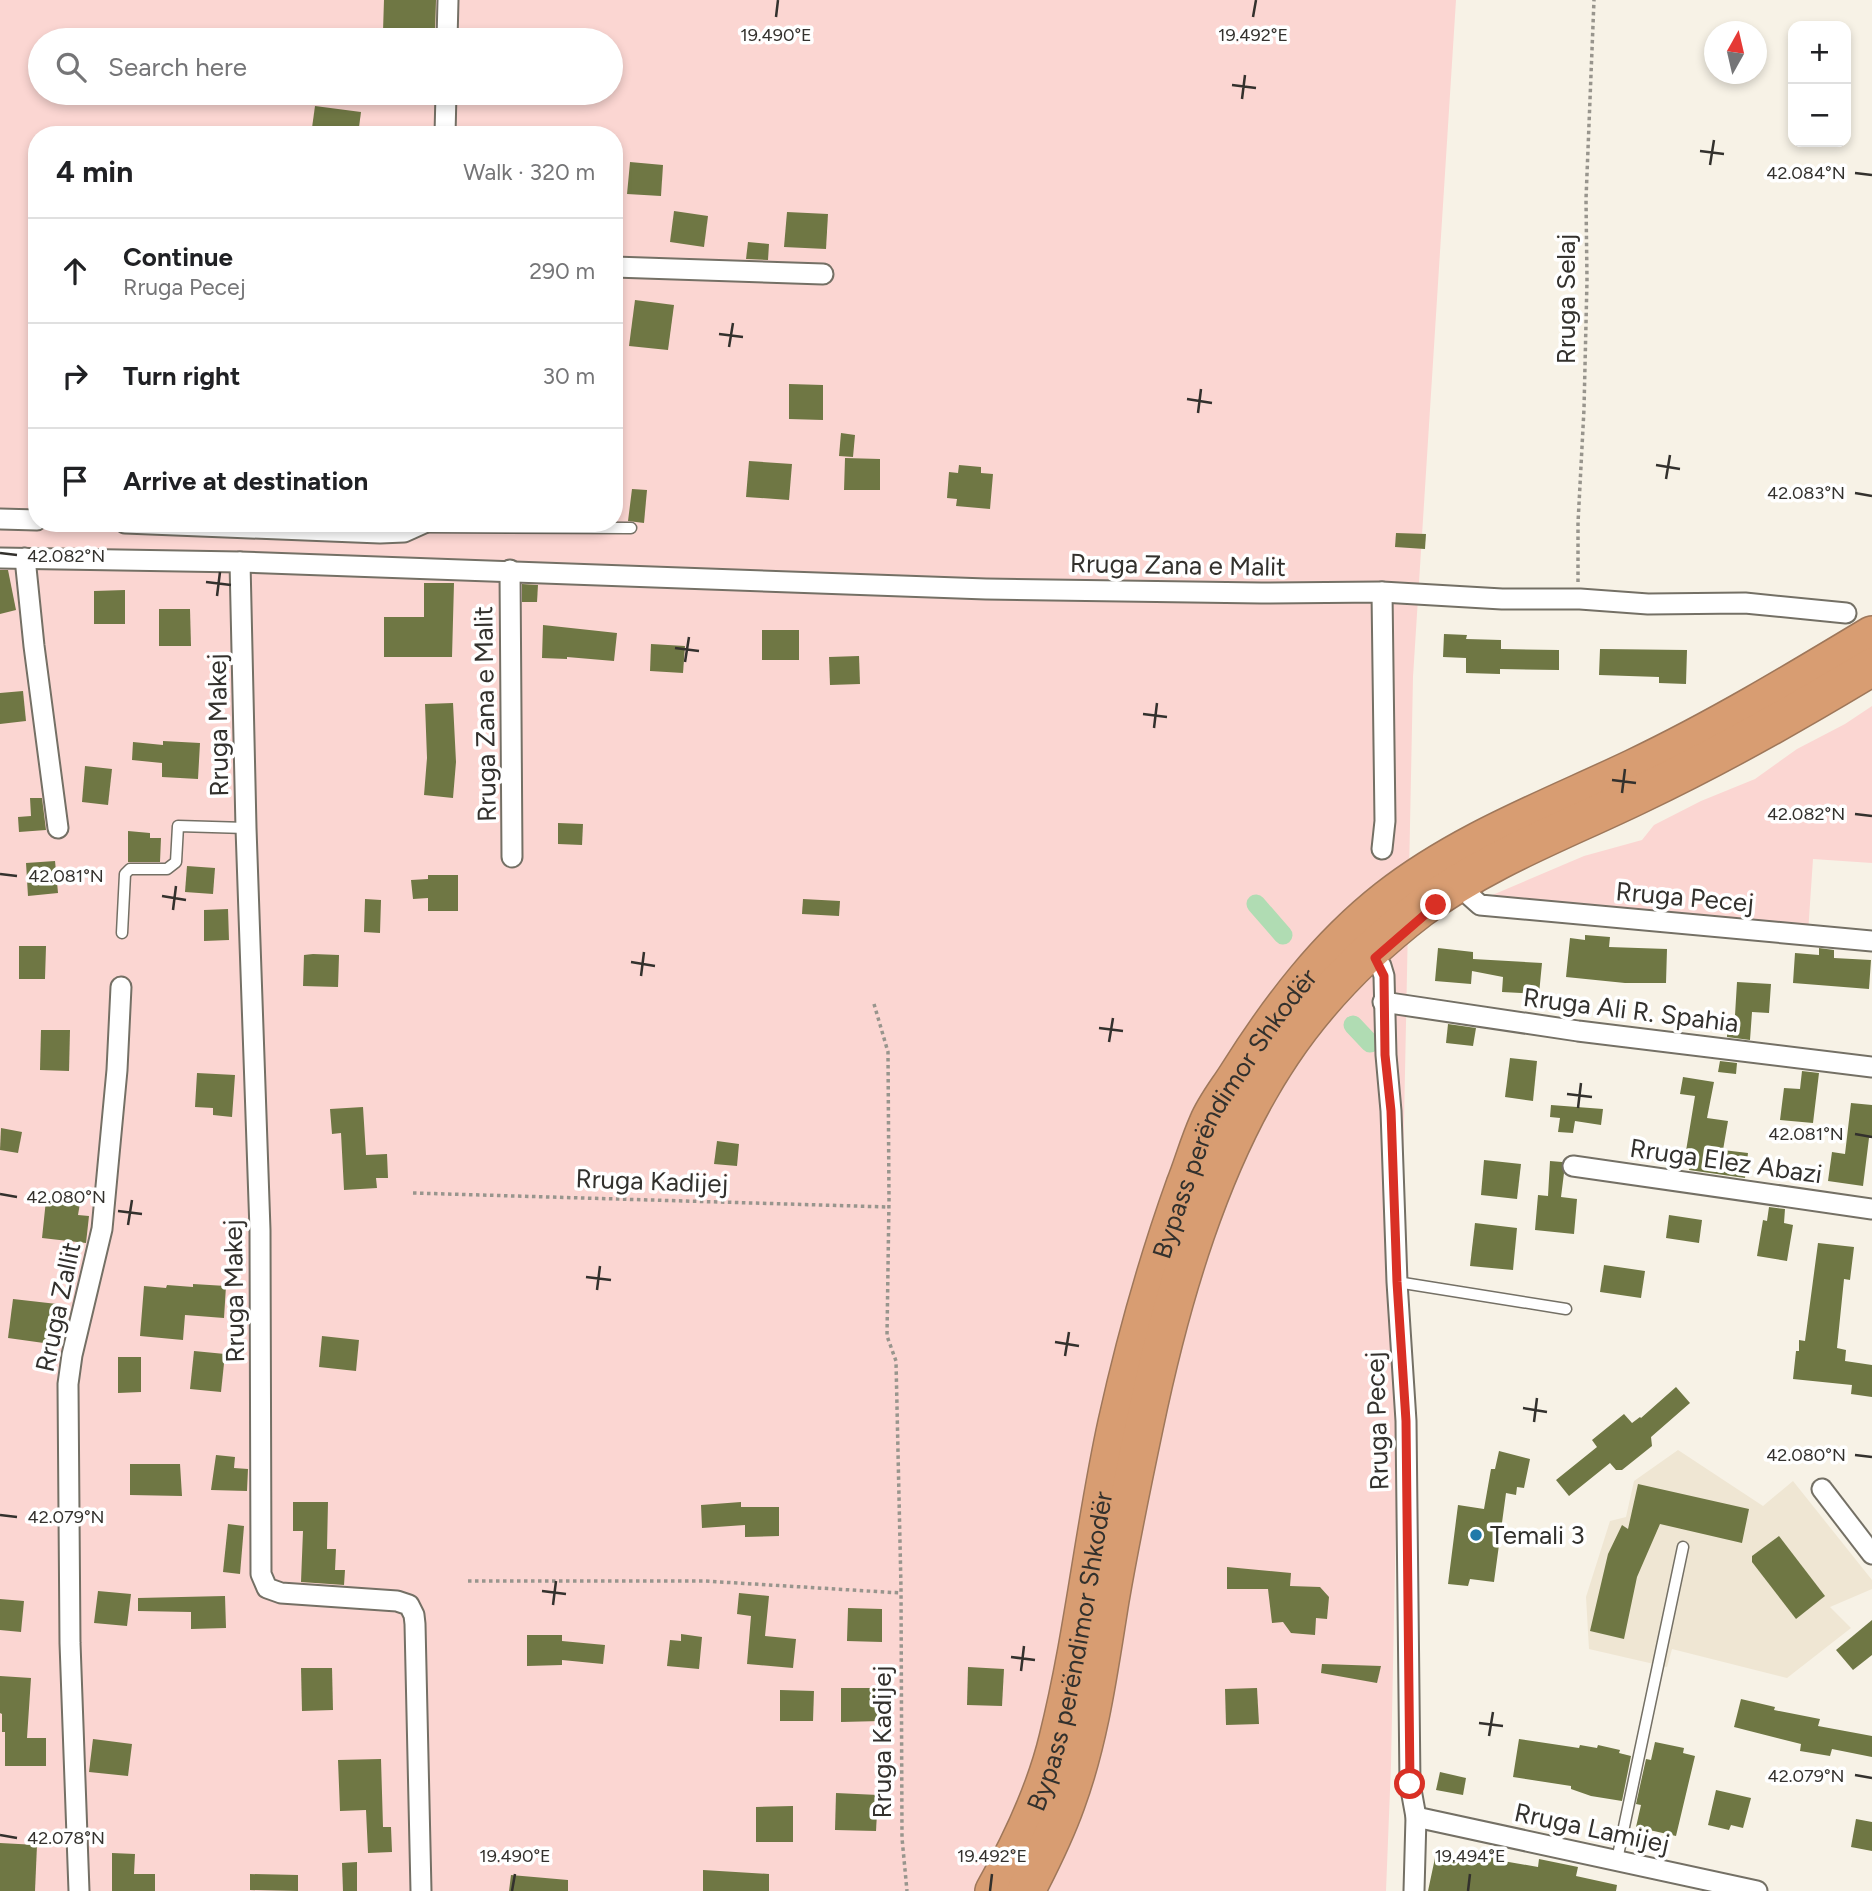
<!DOCTYPE html>
<html lang="en">
<head>
<meta charset="utf-8">
<style>
	:root { --surface:#fff; --page:#f6f6f6; --text:#202124; --muted:#757577; --line:#e0e0e0 }
	body { margin:0; font-family:Figtree,sans-serif; background:var(--page); color:var(--text) }
	.controls { position:absolute; right:21px; top:21px; display:grid; overflow:hidden; border-radius:14px; box-shadow:0 4px 10px #0003 }
	.controls button { width:63px; height:63px; display:grid; place-items:center; padding:0; border:0; border-bottom:2px solid var(--line); background:var(--surface); color:var(--text); font:35px sans-serif }
	.compass { position:absolute; left:1704px; top:21px; width:63px; height:63px; border-radius:50%; background:var(--surface); box-shadow:0 4px 10px #0003; rotate:8deg }
	.stop { position:absolute; width:21px; height:21px; margin:-16px; border:5px solid #d93025; border-radius:50%; background:#fff }
	.stop.end { background:#d93025; border-color:#fff; box-shadow:0 2px 7px #0008 }
	.list { margin:0; padding:0; list-style:none }
	h2 { display:flex; justify-content:space-between; align-items:center; height:91px; margin:0; padding:0 28px; font-size:30px }
	h2 small { font-size:23px; font-weight:400; color:var(--muted) }
	.list li { display:grid; grid-template-columns:46px 1fr auto; gap:21px; align-items:center; box-sizing:border-box; height:105px; padding:0 28px; border-top:2px solid var(--line) }
	.list b { display:block; font-size:26px; white-space:nowrap }
	.list p { margin:0; font-size:23px; white-space:nowrap; color:var(--muted) }
	.list em { font-size:23px; font-style:normal; color:var(--muted) }
	.icon { flex:none; width:38px; height:38px; fill:none; stroke:currentColor; stroke-width:2; stroke-linecap:round; stroke-linejoin:round }
	.map { position:relative; flex:none; width:1872px; height:1891px; overflow:hidden }
	.search { position:absolute; background:var(--surface); box-shadow:0 4px 10px #0003; left:28px; top:28px; width:595px; height:77px; display:flex; align-items:center; gap:18px; box-sizing:border-box; padding:0 24px; border-radius:38px; color:var(--muted); font-size:26px }
	.panel { position:absolute; background:var(--surface); box-shadow:0 4px 10px #0003; left:28px; top:126px; width:595px; height:406px; border-radius:28px }
	.map>svg:first-child { display:block }
	.built { fill:#efe6d3 }
	.green { fill:#fbd6d2; fill-rule:evenodd }
	.lines { fill:none; stroke-linecap:round; stroke-linejoin:round }
	.canal { stroke:#b0dcb3; stroke-width:19 }
	.building { fill:#6f7744 }
	.lane-casing { stroke:#747065; stroke-width:13 }
	.street-casing { stroke:#747065; stroke-width:23 }
	.highway-casing { stroke:#9e775a; stroke-width:40 }
	.path { stroke:#98958d; stroke-width:3.5; stroke-dasharray:3.5 3.5; stroke-linecap:butt }
	.lane { stroke:#fff; stroke-width:10 }
	.street { stroke:#fff; stroke-width:19 }
	.highway { stroke:#d89d72; stroke-width:37 }
	.route { stroke:#d93025; stroke-width:9 }
	.ticks { fill:none; stroke:#33312d; stroke-width:2.5 }
	.poi-dot { fill:#217aa9; stroke:#fff; stroke-width:2.5 }
	.labels { text-anchor:middle; dominant-baseline:central; stroke-width:7; stroke-linejoin:round; paint-order:stroke }
	.street-label { font-size:26px; fill:#33312d; stroke:#fff }
	.poi-label { font-size:26px; fill:#33312d; stroke:#fff; text-anchor:start }
	.ticks-label { font-size:18px; text-anchor:middle; fill:#33312d; stroke:#fff; stroke-width:7; stroke-linejoin:round; paint-order:stroke }
</style>
</head>
<body>
<div class="map">
<svg width="1872" height="1891" viewBox="0 0 1872 1891">
	<rect width="100%" height="100%" fill="#f7f2e6"/>
	<path class="built" d="M1678 1450 1763 1506 1793 1481 1872 1580V1589L1830 1607 1851 1628 1787 1678 1672 1649 1667 1667 1589 1649 1586 1597 1610 1521 1626 1517 1634 1481Z"/>
	<g class="green">
		<path d="M0 0H1456L1413 677 1391 1765 1386 1891H0ZM40 40H611V93H40ZM37 135H614V523H37Z"/>
		<path d="M1872 706V863L1813 859 1808 933 1490 896 1584 856 1642 840 1654 825 1701 801 1755 779 1797 749 1845 724Z"/>
	</g>
	<g class="lines">
		<g class="canal">
			<path d="M1256 904 1283 935"/>
			<path d="M1353 1025 1370 1043"/>
		</g>
	</g>
	<g class="building">
		<path d="M384 0H436L435 32 383 31Z"/>
		<path d="M315 106 361 112 358 135H311Z"/>
		<path d="M630 162 663 165 661 196 627 194Z"/>
		<path d="M674 211 708 216 704 247 670 242Z"/>
		<path d="M787 212 828 214 826 249 784 247Z"/>
		<path d="M748 242 769 244 768 260 746 259Z"/>
		<path d="M635 300 674 305 668 350 629 346Z"/>
		<path d="M789 384 823 385V420L789 419Z"/>
		<path d="M841 433 855 435 853 457 839 456Z"/>
		<path d="M845 458 880 459V490H844Z"/>
		<path d="M749 461 792 464 789 500 746 497Z"/>
		<path d="M959 465 981 467V473L993 474 990 509 956 506 957 499 947 498 949 472 958 473Z"/>
		<path d="M632 489 647 490 644 523 628 521Z"/>
		<path d="M1396 533 1426 534 1425 549 1395 547Z"/>
		<path d="M0 570H8L16 610 0 614Z"/>
		<path d="M424 583H454L452 657H384V617H424Z"/>
		<path d="M522 584 538 585 537 602H522Z"/>
		<path d="M125 590V624H94V591Z"/>
		<path d="M159 609H190L191 646H159Z"/>
		<path d="M543 625 617 633 614 661 567 657V659L542 658Z"/>
		<rect x="762" y="630" width="37" height="30"/>
		<path d="M1444 634 1467 635 1466 639 1501 640V649L1559 650V670L1500 669V674L1466 673V658L1443 657Z"/>
		<path d="M651 644 685 646 683 673 650 671Z"/>
		<path d="M1600 649 1687 650 1686 684 1659 683V677L1599 675Z"/>
		<path d="M859 656 860 684 830 685 829 657Z"/>
		<path d="M23 691 26 721 0 724V693Z"/>
		<path d="M453 703 456 762 453 798 424 795 427 758 425 704Z"/>
		<path d="M163 741 200 743 198 779 162 777V763L132 760 133 742 163 745Z"/>
		<path d="M85 766 112 769 108 805 82 802Z"/>
		<path d="M30 798H42L46 830 19 832 18 817 31 816Z"/>
		<path d="M558 823 583 824 582 845 558 844Z"/>
		<path d="M128 831 150 833V838H161L160 862H128Z"/>
		<path d="M55 861 58 893 28 896 26 863Z"/>
		<path d="M187 866 215 868 213 894 185 892Z"/>
		<path d="M428 875H458V911H428V898L413 899 411 880 428 879Z"/>
		<path d="M365 899 381 900 380 933 364 932Z"/>
		<path d="M803 899 840 901 839 916 802 914Z"/>
		<path d="M228 909 229 940 204 941V910Z"/>
		<path d="M1585 935 1610 937 1609 947 1667 949 1666 983H1625L1566 977 1570 938 1585 940Z"/>
		<path d="M19 946H46L45 979H19Z"/>
		<path d="M1438 948 1473 952V959L1542 963 1539 994 1502 992 1503 977 1472 971 1471 984 1435 981Z"/>
		<path d="M1819 948 1834 950V958L1871 960 1869 989 1793 983 1795 953 1819 955Z"/>
		<path d="M313 954 339 955 338 987 303 986 304 955Z"/>
		<path d="M1737 982 1771 984 1769 1013 1752 1012 1750 1040 1727 1037V1032H1734Z"/>
		<path d="M1448 1024 1476 1028 1473 1046 1446 1043Z"/>
		<path d="M41 1030H70L69 1071 40 1070Z"/>
		<path d="M1510 1058 1537 1061 1533 1101 1505 1097Z"/>
		<path d="M1720 1061 1737 1063 1736 1074 1718 1072Z"/>
		<path d="M1802 1071 1819 1073 1813 1123 1780 1120 1784 1088 1800 1089Z"/>
		<path d="M197 1073 235 1075 232 1117 213 1115V1108L195 1107Z"/>
		<path d="M1683 1077 1714 1082 1707 1118 1728 1121 1723 1150 1748 1153 1745 1178 1689 1170 1691 1158 1685 1157 1695 1096 1680 1094Z"/>
		<path d="M1851 1103 1872 1105V1138H1869L1863 1186 1828 1181 1832 1152 1845 1154Z"/>
		<path d="M1551 1105 1603 1109 1601 1125 1575 1121 1573 1133 1558 1132 1560 1118 1550 1117Z"/>
		<path d="M363 1107 366 1155 387 1154 388 1178H376L377 1188 344 1190 341 1133 332 1134 330 1109Z"/>
		<path d="M1 1128 22 1132 18 1153 0 1150Z"/>
		<path d="M717 1141 739 1144 737 1166 714 1164Z"/>
		<path d="M1484 1160 1521 1164 1517 1199 1481 1195Z"/>
		<path d="M1550 1161 1562 1162 1564 1173 1561 1197 1577 1199 1574 1234 1535 1230 1538 1195 1548 1196Z"/>
		<path d="M46 1200 80 1203 78 1215 89 1216 86 1243 42 1238Z"/>
		<path d="M1769 1207 1785 1209 1784 1223 1793 1225 1787 1261 1757 1256 1763 1220 1767 1221Z"/>
		<path d="M1669 1215 1702 1220 1699 1243 1666 1238Z"/>
		<path d="M1475 1223 1517 1228 1513 1270 1470 1266Z"/>
		<path d="M1818 1243 1854 1247 1850 1280 1844 1279 1837 1348 1846 1350 1845 1361 1872 1365V1397L1851 1394 1852 1385 1793 1379 1796 1351H1799V1340L1805 1341Z"/>
		<path d="M1604 1265 1645 1271 1641 1298 1600 1292Z"/>
		<path d="M193 1284 226 1286 224 1318 185 1315 183 1340 140 1336 144 1286 166 1288 167 1285 193 1287Z"/>
		<path d="M13 1299 57 1304 51 1344 8 1338Z"/>
		<path d="M322 1336 359 1340 356 1371 319 1367Z"/>
		<path d="M194 1351 225 1354 221 1392 190 1389Z"/>
		<path d="M118 1357H141V1392L118 1393Z"/>
		<path d="M1676 1387 1690 1403 1651 1437 1652 1446 1622 1470H1616L1610 1463 1569 1496 1556 1480 1597 1447 1592 1440 1624 1414 1632 1423 1640 1417 1641 1418Z"/>
		<path d="M1499 1451 1530 1459 1524 1488 1517 1487 1516 1495 1506 1493 1494 1582 1470 1579 1468 1586 1448 1584 1458 1505 1484 1509 1491 1469H1495Z"/>
		<path d="M216 1455 235 1457 234 1468 248 1469 247 1491 211 1490Z"/>
		<path d="M130 1464H180L182 1496 130 1495Z"/>
		<path d="M1638 1484 1749 1509 1742 1543 1660 1524 1637 1577 1624 1639 1590 1631 1608 1554 1622 1525 1628 1529Z"/>
		<path d="M293 1502H328L327 1549H336L335 1570H345L344 1585 301 1582 303 1531H293Z"/>
		<path d="M741 1502V1507H779V1536L745 1537V1525L702 1528 701 1505Z"/>
		<path d="M228 1524 244 1526 240 1574 223 1572Z"/>
		<path d="M1779 1536 1825 1596 1796 1619 1752 1562V1556Z"/>
		<path d="M1227 1567 1291 1573 1290 1586 1320 1587 1329 1597 1327 1619 1316 1618 1315 1635 1291 1633 1283 1622 1272 1623 1268 1589H1227Z"/>
		<path d="M98 1591 131 1594 127 1626 94 1623Z"/>
		<path d="M739 1593 769 1596 765 1636 796 1639 793 1668 747 1664 751 1616 737 1614Z"/>
		<path d="M225 1596 226 1628 191 1629V1612L138 1611V1598Z"/>
		<path d="M0 1599 24 1601 21 1632 0 1630Z"/>
		<path d="M848 1608 882 1609V1642L847 1641Z"/>
		<path d="M1872 1620V1655L1853 1670 1836 1650Z"/>
		<path d="M681 1634 702 1637 699 1669 667 1666 670 1640 681 1641Z"/>
		<path d="M527 1635H562V1641L605 1645 603 1664 562 1660V1665L527 1666Z"/>
		<path d="M1322 1664 1381 1666 1377 1683 1321 1673Z"/>
		<path d="M968 1667 1004 1669 1002 1706 967 1705Z"/>
		<path d="M301 1668H332L333 1710 302 1711Z"/>
		<path d="M0 1676 31 1678 27 1738H46V1766H5V1732H2V1714L0 1713Z"/>
		<path d="M841 1688H880L881 1721 841 1722Z"/>
		<path d="M1257 1688 1259 1724 1226 1725 1225 1689Z"/>
		<path d="M780 1690 814 1691 813 1721H780Z"/>
		<path d="M1741 1699 1775 1707 1774 1710 1820 1719 1818 1726 1872 1736V1757L1832 1749 1830 1756 1800 1751 1801 1744 1734 1727Z"/>
		<path d="M93 1739 132 1744 128 1776 89 1772Z"/>
		<path d="M1519 1739 1579 1748 1580 1745 1597 1748 1598 1745 1620 1750 1619 1753 1631 1756 1622 1801 1591 1796 1571 1789V1786L1513 1777Z"/>
		<path d="M1655 1742 1684 1748 1683 1753 1695 1756 1676 1836 1636 1827 1641 1805 1636 1804 1646 1759 1651 1760Z"/>
		<path d="M381 1759 383 1827H391L392 1852 368 1853 366 1810 340 1811 338 1760Z"/>
		<path d="M1440 1772 1466 1778 1463 1795 1436 1790Z"/>
		<path d="M1716 1790 1751 1798 1743 1828 1731 1825 1729 1830 1708 1825Z"/>
		<path d="M836 1793 878 1795 876 1831 835 1830Z"/>
		<path d="M793 1806V1842H756V1807Z"/>
		<path d="M1856 1819 1872 1822V1851L1851 1847Z"/>
		<path d="M0 1843 37 1845 35 1891H0Z"/>
		<path d="M1490 1847 1506 1851 1503 1861 1538 1867 1539 1859 1578 1867 1576 1876 1617 1885 1616 1891H1428L1435 1858H1439L1441 1853 1468 1859 1469 1856 1487 1859Z"/>
		<path d="M112 1853 135 1854 134 1874H155V1891H112Z"/>
		<path d="M357 1862V1891H343L342 1863Z"/>
		<path d="M703 1870 769 1874V1891H703Z"/>
		<path d="M250 1874 298 1875V1891L250 1890Z"/>
		<path d="M511 1875 568 1880V1891H509Z"/>
	</g>
	<g class="lines">
		<g class="lane-casing">
			<g id="lane">
				<path d="M422 527 631 528"/>
				<path d="M122 933 125 874 130 869H167L176 862 178 826 246 828"/>
				<path d="M1397 1282 1566 1309"/>
				<path d="M1617 1860 1683 1547"/>
			</g>
		</g>
		<g class="street-casing">
			<g id="street">
				<path d="M447 40 448 0"/>
				<path d="M445 135 446 93"/>
				<path d="M614 267 823 274"/>
				<path d="M0 519 37 520"/>
				<path d="M125 523 380 533 404 532 424 523"/>
				<path d="M0 558 240 562 986 589 1261 593 1382 592 1502 599H1580L1648 604 1745 603 1846 613"/>
				<path d="M25 558 34 646 58 828"/>
				<path d="M240 562 246 828 260 1230 261 1574 267 1588 281 1593 397 1601 409 1605 414 1615 415 1624 421 1891"/>
				<path d="M510 570 512 857"/>
				<path d="M1382 849 1385 821 1382 592"/>
				<path d="M1461 883 1471 897 1480 905 1872 941"/>
				<path d="M1371 952 1381 966 1384 976 1386 1055 1391 1111 1397 1282 1406 1421 1410 1784 1416 1817 1414 1891"/>
				<path d="M1383 1002 1578 1031 1872 1067"/>
				<path d="M1573 1166 1872 1209"/>
				<path d="M1822 1489 1872 1554"/>
				<path d="M1416 1817 1757 1891"/>
				<path d="M79 1891 70 1643 68 1384 72 1355 102 1229 117 1070 121 987"/>
			</g>
		</g>
		<g class="highway-casing">
			<g id="highway">
				<path id="s1" d="M994 1891C1021 1843 1045 1793 1058 1739 1084 1635 1094 1528 1117 1423 1135 1342 1157 1263 1185 1185 1193 1165 1199 1143 1208 1123 1215 1106 1228 1090 1238 1074 1279 1009 1326 947 1387 899 1461 841 1550 808 1634 768 1716 729 1794 682 1872 635"/>
				<path d="M1026 1891C1041 1862 1055 1834 1066 1803 1090 1738 1099 1668 1110 1600 1120 1542 1132 1484 1144 1427 1170 1302 1210 1160 1282 1053 1319 998 1368 949 1420 909 1487 859 1566 830 1640 794 1720 756 1796 713 1872 667"/>
			</g>
		</g>
		<g class="path">
			<path d="M1578 582V523L1584 409 1587 280 1586 199 1594 0"/>
			<path d="M874 1004 888 1052 889 1200 887 1336 896 1361 901 1588 902 1838 907 1891"/>
			<path d="M413 1193 889 1207"/>
			<path d="M468 1581H704L901 1593"/>
		</g>
		<use href="#lane" class="lane"/>
		<use href="#street" class="street"/>
		<use href="#highway" class="highway"/>
	</g>
	<g class="lines">
		<path class="route" d="M1410 1784 1406 1421 1397 1282 1391 1111 1385 1055 1384 976 1375 958 1436 905"/>
	</g>
	<path class="ticks" d="M776 17 778 0M1253 17 1256 0M1232 85 1256 88M1242 99 1245 75M1700 151 1724 154M1710 165 1714 140M1855 173 1872 175M719 334 743 337M729 347 733 323M1187 399 1212 403M1198 413 1201 389M1656 465 1680 469M1666 479 1670 455M1855 493 1872 496M0 553 17 555M206 582 231 585M217 596 220 572M675 648 699 651M685 662 689 637M1143 714 1167 717M1154 728 1157 703M1612 780 1636 783M1622 793 1625 769M1855 814 1872 816M0 874 17 876M162 896 186 900M173 910 176 886M631 962 655 966M641 976 644 952M1099 1028 1123 1031M1109 1042 1113 1018M1567 1094 1592 1097M1578 1108 1581 1083M1855 1134 1872 1137M0 1194 17 1197M118 1211 142 1214M128 1225 132 1200M586 1277 611 1280M597 1290 600 1266M1055 1342 1079 1346M1065 1356 1069 1332M1523 1408 1547 1412M1534 1422 1537 1398M1855 1455 1872 1457M0 1515 17 1517M542 1591 566 1594M553 1605 556 1581M1011 1657 1035 1660M1021 1671 1024 1646M1479 1723 1503 1726M1489 1736 1493 1712M1855 1775 1872 1778M0 1835 17 1838M512 1891 515 1874M990 1891 992 1874M1468 1891 1470 1874"/>
	<circle class="poi-dot" cx="1476" cy="1535" r="7"/>
	<g class="labels">
		<g class="street-label">
			<text transform="translate(1566 299) rotate(-90)">Rruga Selaj</text>
			<text transform="translate(1178 565) rotate(1)">Rruga Zana e Malit</text>
			<text transform="translate(485 714) rotate(-91)">Rruga Zana e Malit</text>
			<text transform="translate(218 725) rotate(-91)">Rruga Makej</text>
			<text transform="translate(1685 897) rotate(5)">Rruga Pecej</text>
			<text transform="translate(1631 1010) rotate(7)">Rruga Ali R. Spahia</text>
			<text stroke="none"><textPath href="#s1" startOffset="821">Bypass perëndimor Shkodër</textPath></text>
			<text transform="translate(1726 1161) rotate(8)">Rruga Elez Abazi</text>
			<text transform="translate(652 1181) rotate(2)">Rruga Kadijej</text>
			<text transform="translate(234 1291) rotate(-91)">Rruga Makej</text>
			<text transform="translate(58 1307) rotate(-78)">Rruga Zallit</text>
			<text transform="translate(1377 1421) rotate(-92)">Rruga Pecej</text>
			<text stroke="none"><textPath href="#s1" startOffset="254">Bypass perëndimor Shkodër</textPath></text>
			<text transform="translate(882 1742) rotate(-90)">Rruga Kadijej</text>
			<text transform="translate(1592 1828) rotate(12)">Rruga Lamijej</text>
		</g>
		<g class="poi-label">
			<text x="1490" y="1535">Temali 3</text>
		</g>
	</g>
	<g class="ticks-label">
		<text x="776" y="41">19.490°E</text>
		<text x="1253" y="41">19.492°E</text>
		<text x="1806" y="179">42.084°N</text>
		<text x="1806" y="499">42.083°N</text>
		<text x="66" y="562">42.082°N</text>
		<text x="1806" y="820">42.082°N</text>
		<text x="66" y="882">42.081°N</text>
		<text x="1806" y="1140">42.081°N</text>
		<text x="66" y="1203">42.080°N</text>
		<text x="1806" y="1461">42.080°N</text>
		<text x="66" y="1523">42.079°N</text>
		<text x="1806" y="1782">42.079°N</text>
		<text x="66" y="1844">42.078°N</text>
		<text x="515" y="1862">19.490°E</text>
		<text x="992" y="1862">19.492°E</text>
		<text x="1470" y="1862">19.494°E</text>
	</g>
</svg>
<div class="controls">
<button>+</button>
<button>−</button>
</div>
<svg class="compass" viewBox="-18 -18 36 36"><path d="M0-13l5 13h-10z" fill="#e53935"/><path d="M0 13l5-13h-10z" fill="#757577"/></svg>
<div class="stop" style="left:1410px;top:1784px"></div>
<div class="stop end" style="left:1436px;top:905px"></div>
<div class="search"><svg class="icon" aria-label="search" viewBox="0 0 24 24"><circle cx="10" cy="10" r="6"/><path d="M15 15l6 6"/></svg>Search here</div>
<section class="panel">
<h2>4 min<small>Walk · 320 m</small></h2>
<ul class="list">
<li><svg class="icon" aria-label="ahead" viewBox="0 0 24 24"><path d="M12 20V5M6 11l6-6 6 6"/></svg><div><b>Continue</b><p>Rruga Pecej</p></div><em>290 m</em></li>
<li><svg class="icon" aria-label="right" viewBox="0 0 24 24"><path d="M7 20v-9h11M14 6l5 5-5 5"/></svg><div><b>Turn right</b></div><em>30 m</em></li>
<li><svg class="icon" aria-label="arrive" viewBox="0 0 24 24"><path d="M6 21V4h12l-3 4 3 4H6"/></svg><div><b>Arrive at destination</b></div></li>
</ul>
</section>
</div>
</body>
</html>
